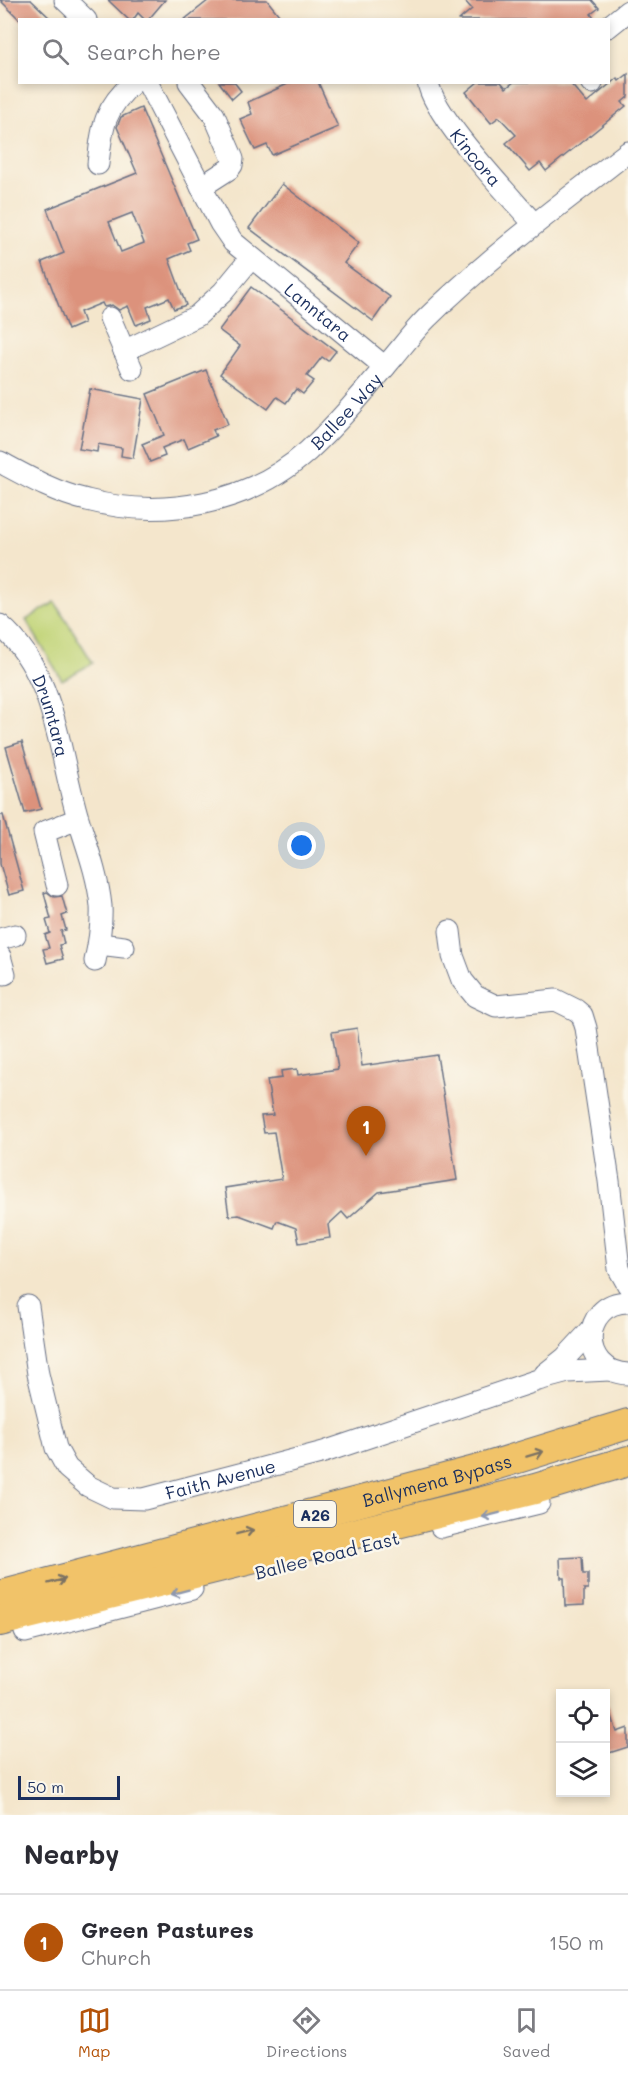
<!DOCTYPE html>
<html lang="en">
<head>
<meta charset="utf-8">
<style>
	:root { --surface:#fff; --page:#f2f2f3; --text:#2b2b33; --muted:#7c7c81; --line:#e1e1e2; --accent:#b45309 }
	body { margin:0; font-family:Mali,sans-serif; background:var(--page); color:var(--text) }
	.controls { position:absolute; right:18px; bottom:18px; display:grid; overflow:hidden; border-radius:0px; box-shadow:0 3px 9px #0003 }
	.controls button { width:54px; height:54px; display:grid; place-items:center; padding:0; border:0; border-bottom:2px solid var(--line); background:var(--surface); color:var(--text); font:30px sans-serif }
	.scale { position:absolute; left:18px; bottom:15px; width:102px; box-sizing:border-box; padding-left:6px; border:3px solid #1b2f5e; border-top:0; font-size:16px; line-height:21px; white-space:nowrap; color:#1b2f5e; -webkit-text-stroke:4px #fbf7ec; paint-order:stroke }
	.you { position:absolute; left:302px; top:846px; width:21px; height:21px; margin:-15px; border:4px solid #fff; border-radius:50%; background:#1a73e8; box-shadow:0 0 0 9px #1a73e833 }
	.badge { display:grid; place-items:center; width:39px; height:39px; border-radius:50%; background:var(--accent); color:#fff; font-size:20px; font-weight:700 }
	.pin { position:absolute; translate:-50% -50px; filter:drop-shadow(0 2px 3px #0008) }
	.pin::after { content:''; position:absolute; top:32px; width:21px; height:18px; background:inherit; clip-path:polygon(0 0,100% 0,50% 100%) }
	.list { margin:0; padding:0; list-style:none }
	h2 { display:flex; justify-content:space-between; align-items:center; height:78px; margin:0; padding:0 24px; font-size:26px }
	h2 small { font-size:20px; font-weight:400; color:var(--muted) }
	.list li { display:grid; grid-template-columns:39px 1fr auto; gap:18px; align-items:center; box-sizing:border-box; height:96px; padding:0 24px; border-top:2px solid var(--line) }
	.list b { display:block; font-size:22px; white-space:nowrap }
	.list p { margin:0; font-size:20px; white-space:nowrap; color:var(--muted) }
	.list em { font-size:20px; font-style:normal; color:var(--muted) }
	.icon { flex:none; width:33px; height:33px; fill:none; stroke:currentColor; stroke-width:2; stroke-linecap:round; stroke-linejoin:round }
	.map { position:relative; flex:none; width:628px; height:1815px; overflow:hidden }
	.search { position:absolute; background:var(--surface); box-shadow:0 3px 9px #0003; left:18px; right:18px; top:18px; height:66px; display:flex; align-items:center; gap:15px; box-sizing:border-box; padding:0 21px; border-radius:0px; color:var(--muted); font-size:22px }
	.sheet { height:174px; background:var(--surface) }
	nav { display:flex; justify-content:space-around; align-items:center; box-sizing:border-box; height:84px; border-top:2px solid var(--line); background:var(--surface); font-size:16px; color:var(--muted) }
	nav a { display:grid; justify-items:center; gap:3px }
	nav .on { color:var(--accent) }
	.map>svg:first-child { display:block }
	.green { fill:#c1d477; stroke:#6e826a; stroke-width:1.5 }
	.building { fill:#dc927b; fill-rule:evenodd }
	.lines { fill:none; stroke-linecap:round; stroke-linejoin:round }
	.minor-casing { stroke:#676f84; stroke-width:23 }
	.highway-casing { stroke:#676f84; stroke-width:32 }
	.minor { stroke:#fff; stroke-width:21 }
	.highway { stroke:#f1c369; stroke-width:30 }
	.oneway { stroke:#7b7263 }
	.oneway2 { stroke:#8d97ae }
	.labels { text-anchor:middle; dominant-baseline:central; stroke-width:5; stroke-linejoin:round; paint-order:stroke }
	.shield { fill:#fbf7ec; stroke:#5e6b89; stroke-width:1.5 }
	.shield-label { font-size:16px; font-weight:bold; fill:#1b2f5e }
	.street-label { font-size:18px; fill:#1b2f5e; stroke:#fbf7ec }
</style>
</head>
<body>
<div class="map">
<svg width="628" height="1815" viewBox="0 0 628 1815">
	<rect width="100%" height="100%" fill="#fbf7ec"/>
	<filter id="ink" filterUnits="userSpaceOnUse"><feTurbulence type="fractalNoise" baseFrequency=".0167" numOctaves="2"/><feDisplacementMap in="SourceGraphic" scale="12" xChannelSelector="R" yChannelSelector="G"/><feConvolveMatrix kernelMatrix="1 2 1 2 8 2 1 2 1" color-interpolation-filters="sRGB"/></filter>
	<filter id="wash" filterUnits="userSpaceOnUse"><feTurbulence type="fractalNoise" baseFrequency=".008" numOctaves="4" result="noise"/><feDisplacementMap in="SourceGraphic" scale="24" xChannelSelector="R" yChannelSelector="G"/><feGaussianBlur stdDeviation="1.35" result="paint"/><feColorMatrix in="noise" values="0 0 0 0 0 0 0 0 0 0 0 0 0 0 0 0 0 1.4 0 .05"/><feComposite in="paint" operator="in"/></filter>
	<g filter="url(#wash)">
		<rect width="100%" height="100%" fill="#f4e6cc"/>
		<path class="green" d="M55 602 93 663 62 680 26 620Z"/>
		<g id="blocks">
			<g class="building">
				<path d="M0 0H31L52 20H20Z"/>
				<path d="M108 0H165L148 20H145L138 13 133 20H129Z"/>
				<path d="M209 0H267L283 20H184Z"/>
				<path d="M464 0H592L599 8 591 14 595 20H459L472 9Z"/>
				<path d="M628 74V97L622 102 626 106 546 171 540 163 530 171 506 143 516 135 499 117 491 123 466 92 478 82H501L506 88 514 82H569L587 103 617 78 619 81Z"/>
				<path d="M219 82H234L241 91 232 99Z"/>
				<path d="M292 82H318L338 127 272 155 267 145 255 150 240 119 252 114 248 102Z"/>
				<path d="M141 108 197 239 187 243 190 250 169 259 186 305 174 309 169 298 147 307 151 319 136 325 128 306 119 310 112 305 104 307 102 303 80 312 84 323 68 330 42 262 64 253 47 209 137 173 117 127 121 117ZM132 213 144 243 121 252 109 222Z"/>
				<path d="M282 184 359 243 344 263 390 297 373 321 249 228Z"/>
				<path d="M251 287 336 351 328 361 322 357 307 376 314 381 303 394 296 389 286 403 277 397 268 409 220 374 240 346 219 330Z"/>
				<path d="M206 370 228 424 213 430 216 436 188 448 184 439 162 448 165 456 150 462 142 444 164 435 147 394Z"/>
				<path d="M90 389 143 399 133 458 121 456 122 448 98 444 97 452 79 449Z"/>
				<path d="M22 742 41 809 25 813 6 747Z"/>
				<path d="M0 815H3L24 891 9 895 0 864Z"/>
				<path d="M47 892 54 897 62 896 67 914 62 916 66 930 61 931 64 944 59 945 63 959 47 963 43 949 49 948 45 935 50 933 46 920 51 919 44 893Z"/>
				<path d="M357 1028 362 1066 437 1055 457 1180 379 1192 348 1219 342 1212 328 1225 330 1238 299 1243 296 1228 277 1221 274 1228 239 1215 229 1216 225 1188 282 1179 274 1132 264 1133 261 1116 273 1115 267 1080 282 1078 281 1071 297 1069 298 1075 338 1069 332 1032Z"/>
				<path d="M582 1557 583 1574H588V1589H584V1605L565 1606 564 1578H561L560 1558Z"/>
				<path d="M606 1704H608L617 1732 628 1728V1747L606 1754Z"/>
			</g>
		</g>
	</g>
	<g filter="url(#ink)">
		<use href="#blocks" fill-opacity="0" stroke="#676f84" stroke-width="1.5"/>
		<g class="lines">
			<g class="minor-casing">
				<g id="minor">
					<path d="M65 0 86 20"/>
					<path d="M608 27 628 11"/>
					<path id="s1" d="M147 82 220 223 233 242 385 367"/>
					<path d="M189 82 214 115 233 159 232 165 229 169 201 187"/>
					<path id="s2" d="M428 82C433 116 510 196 534 224"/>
					<path d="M591 82 592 83"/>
					<path d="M98 164C102 127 104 108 134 82"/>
					<path d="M110 318 132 369"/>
					<path d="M124 351 197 316 223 292 251 258"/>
					<path id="s3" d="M0 462C28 477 56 493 87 500 163 520 249 504 308 451 338 423 364 392 390 361 402 347 413 332 426 319 488 258 559 205 628 152"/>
					<path id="s4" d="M0 625C56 673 58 751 78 818 87 847 98 876 101 906 102 925 99 943 95 961"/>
					<path d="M57 885 44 832 78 819"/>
					<path d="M450 931 453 956 462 980 475 996 496 1006 556 1000 576 1010 582 1015 586 1028 609 1181 619 1269 628 1285"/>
					<path d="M0 939 15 935"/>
					<path d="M99 944 124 947"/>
					<path d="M0 956 5 974"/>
					<path d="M628 1302C580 1302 578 1372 628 1374"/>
					<path id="s5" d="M28 1306 38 1374 56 1448 67 1468 88 1486 113 1498 144 1499 324 1452 538 1380 568 1372 609 1370"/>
					<path d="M545 1374 565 1358 592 1329"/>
					<path d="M441 1527 539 1503"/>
					<path d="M25 1632 192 1589"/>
				</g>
			</g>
			<g class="highway-casing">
				<g id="highway">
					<path id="s6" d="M0 1596 475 1471 628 1424"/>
					<path d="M0 1621 535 1489 628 1461"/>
				</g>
			</g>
			<use href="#minor" class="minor"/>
			<use href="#highway" class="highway"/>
		</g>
		<defs><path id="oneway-shaft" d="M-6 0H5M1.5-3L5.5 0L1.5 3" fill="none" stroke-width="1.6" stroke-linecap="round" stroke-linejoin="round" transform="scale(1.5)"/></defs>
		<g class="oneway">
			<use href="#oneway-shaft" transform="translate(535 1454) rotate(-17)"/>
			<use href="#oneway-shaft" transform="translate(245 1532) rotate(-14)"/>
			<use href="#oneway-shaft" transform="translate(57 1581) rotate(-15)"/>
		</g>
		<g class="oneway2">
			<use href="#oneway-shaft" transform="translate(491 1515) rotate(166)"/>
			<use href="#oneway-shaft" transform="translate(180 1592) rotate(165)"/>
		</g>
	</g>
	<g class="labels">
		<rect class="shield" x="294" y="1501" width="42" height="26" rx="4.5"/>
		<g class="shield-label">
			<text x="315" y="1514">A26</text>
		</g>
		<g class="street-label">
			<text stroke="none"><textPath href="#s2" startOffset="90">Kincora</textPath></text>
			<text stroke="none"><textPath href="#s1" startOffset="292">Lanntara</textPath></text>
			<text stroke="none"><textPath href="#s3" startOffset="386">Ballee Way</textPath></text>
			<text stroke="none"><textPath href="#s4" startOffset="106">Drumtara</textPath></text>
			<text stroke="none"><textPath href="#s5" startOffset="333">Faith Avenue</textPath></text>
			<text stroke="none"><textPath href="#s6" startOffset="452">Ballymena Bypass</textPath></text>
			<text transform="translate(327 1555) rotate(-14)">Ballee Road East</text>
		</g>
	</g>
</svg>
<div class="controls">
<button><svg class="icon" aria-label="locate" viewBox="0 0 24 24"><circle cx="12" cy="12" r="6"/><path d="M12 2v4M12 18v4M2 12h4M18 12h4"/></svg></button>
<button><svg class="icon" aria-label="layers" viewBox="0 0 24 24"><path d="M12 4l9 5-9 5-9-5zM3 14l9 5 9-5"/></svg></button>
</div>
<div class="scale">50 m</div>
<div class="you"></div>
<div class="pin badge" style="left:366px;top:1156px">1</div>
<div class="search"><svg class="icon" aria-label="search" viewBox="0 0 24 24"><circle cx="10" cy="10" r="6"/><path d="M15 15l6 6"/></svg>Search here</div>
</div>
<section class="sheet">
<h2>Nearby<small></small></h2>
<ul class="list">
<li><span class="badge">1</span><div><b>Green Pastures</b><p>Church</p></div><em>150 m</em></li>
</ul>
</section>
<nav>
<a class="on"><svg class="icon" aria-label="map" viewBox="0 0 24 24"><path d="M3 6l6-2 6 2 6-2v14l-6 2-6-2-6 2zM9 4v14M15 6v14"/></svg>Map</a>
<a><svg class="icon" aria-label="directions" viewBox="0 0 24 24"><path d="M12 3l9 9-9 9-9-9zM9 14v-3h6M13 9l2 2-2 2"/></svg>Directions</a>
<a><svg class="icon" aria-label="saved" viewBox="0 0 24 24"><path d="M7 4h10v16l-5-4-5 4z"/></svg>Saved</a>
</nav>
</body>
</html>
